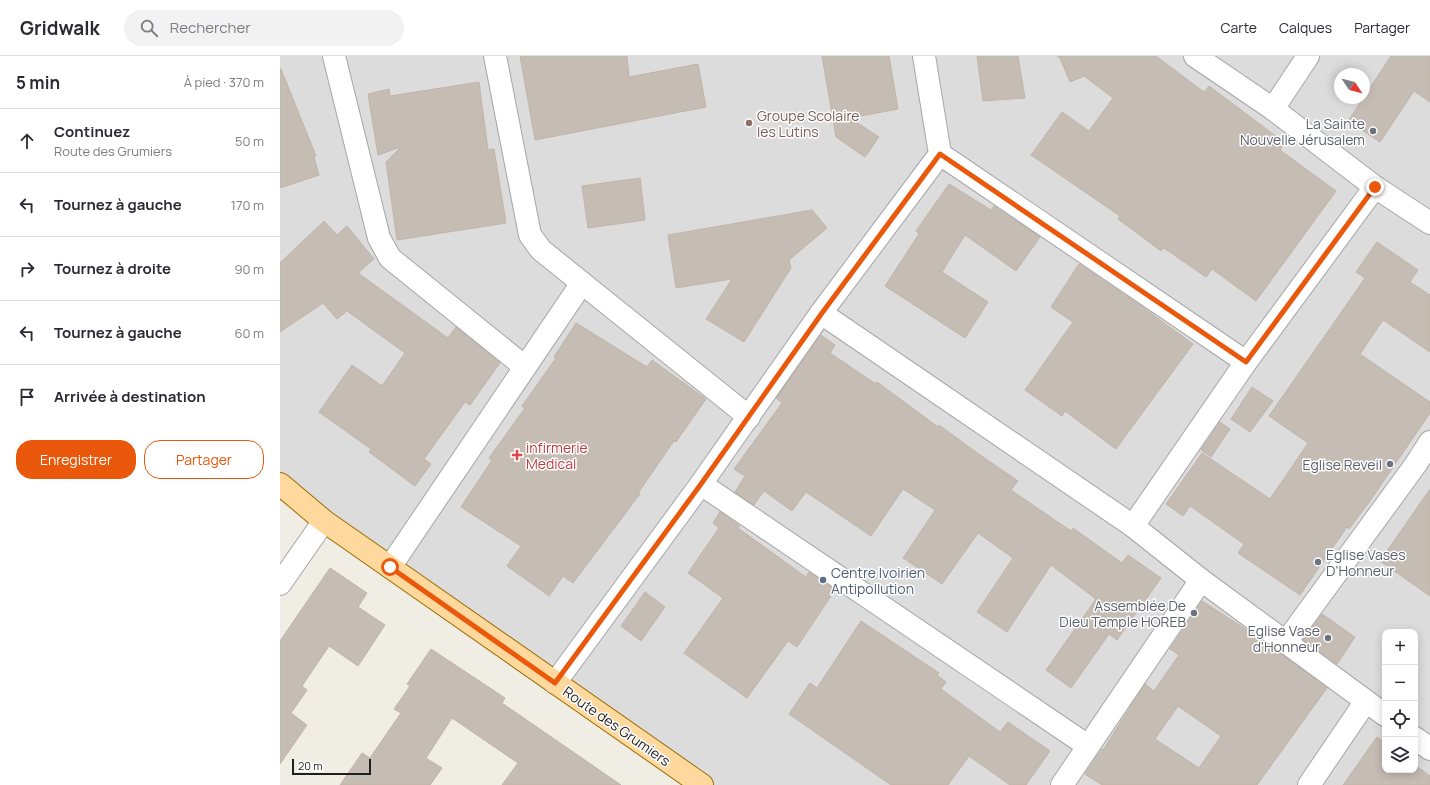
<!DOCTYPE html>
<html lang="fr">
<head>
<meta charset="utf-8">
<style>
	:root { --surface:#fff; --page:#f2f2f3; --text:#2b2b33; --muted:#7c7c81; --line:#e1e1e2; --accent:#ea580c }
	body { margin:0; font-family:Manrope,sans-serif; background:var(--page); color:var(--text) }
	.controls { position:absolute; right:12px; bottom:12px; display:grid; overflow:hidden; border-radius:8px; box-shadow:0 2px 10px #0003 }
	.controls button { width:36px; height:36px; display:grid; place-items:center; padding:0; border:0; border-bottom:1px solid var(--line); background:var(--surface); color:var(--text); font:20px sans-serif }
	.compass { position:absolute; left:1054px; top:12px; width:36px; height:36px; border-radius:50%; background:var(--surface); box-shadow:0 2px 10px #0003; rotate:125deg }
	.scale { position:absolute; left:12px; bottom:10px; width:79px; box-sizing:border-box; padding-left:4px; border:2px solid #1f1f1f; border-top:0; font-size:11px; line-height:14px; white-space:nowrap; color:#1f1f1f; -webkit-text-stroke:3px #fff; paint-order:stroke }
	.stop { position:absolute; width:12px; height:12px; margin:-9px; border:3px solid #ea580c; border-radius:50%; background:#fff }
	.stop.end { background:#ea580c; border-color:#fff; box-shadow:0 1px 4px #0008 }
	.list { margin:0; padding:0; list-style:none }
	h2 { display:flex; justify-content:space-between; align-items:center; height:52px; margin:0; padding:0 16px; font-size:17px }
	h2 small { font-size:13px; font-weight:400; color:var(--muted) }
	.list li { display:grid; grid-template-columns:26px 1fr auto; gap:12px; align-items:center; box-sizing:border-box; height:64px; padding:0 16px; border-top:1px solid var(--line) }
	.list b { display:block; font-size:15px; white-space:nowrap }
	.list p { margin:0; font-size:13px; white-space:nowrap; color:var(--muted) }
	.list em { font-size:13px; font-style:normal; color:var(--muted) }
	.actions { display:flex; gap:8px; padding:12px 16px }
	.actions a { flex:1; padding:9px 0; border:1px solid var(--accent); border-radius:16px; text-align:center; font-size:14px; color:var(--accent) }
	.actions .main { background:var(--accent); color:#fff }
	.icon { flex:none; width:22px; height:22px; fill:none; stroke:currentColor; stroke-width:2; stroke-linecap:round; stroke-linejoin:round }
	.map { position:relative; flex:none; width:1150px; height:729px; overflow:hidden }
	header { display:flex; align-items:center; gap:24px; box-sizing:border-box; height:56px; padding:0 20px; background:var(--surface); border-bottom:1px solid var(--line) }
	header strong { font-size:19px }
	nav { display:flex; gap:22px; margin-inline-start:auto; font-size:14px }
	.search { width:280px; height:36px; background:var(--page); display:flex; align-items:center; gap:10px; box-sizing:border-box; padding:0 14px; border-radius:22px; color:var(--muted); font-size:15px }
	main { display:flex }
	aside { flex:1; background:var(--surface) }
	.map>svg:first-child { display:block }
	.residential { fill:#dddcdc; fill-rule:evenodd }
	.building { fill:#c5bcb4; stroke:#c2b4a7; fill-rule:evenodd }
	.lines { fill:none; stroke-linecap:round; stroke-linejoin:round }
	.minor-casing { stroke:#a6a6a6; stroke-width:24 }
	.major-casing { stroke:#9a6e00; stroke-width:24 }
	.minor { stroke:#fff; stroke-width:22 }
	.major { stroke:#fed89c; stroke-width:22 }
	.route { stroke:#ea580c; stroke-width:5 }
	.education-dot { fill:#8d6e63; stroke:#fff; stroke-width:1.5 }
	.worship-dot { fill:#6b7280; stroke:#fff; stroke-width:1.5 }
	.health-dot { fill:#e0444e; stroke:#fff; stroke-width:1.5 }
	.service-dot { fill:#5c6f8a; stroke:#fff; stroke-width:1.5 }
	.labels { text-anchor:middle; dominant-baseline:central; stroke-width:3; stroke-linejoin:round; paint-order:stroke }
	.education-label { font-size:14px; fill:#785e54; stroke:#fff; text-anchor:start }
	.worship-label { font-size:14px; fill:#5b616d; stroke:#fff; text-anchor:end }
	.health-label { font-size:14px; fill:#be3a42; stroke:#fff; text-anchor:start }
	.service-label { font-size:14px; fill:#4e5e75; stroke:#fff; text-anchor:start }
	.street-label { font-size:14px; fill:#1f1f1f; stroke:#fff }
</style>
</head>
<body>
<header>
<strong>Gridwalk</strong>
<div class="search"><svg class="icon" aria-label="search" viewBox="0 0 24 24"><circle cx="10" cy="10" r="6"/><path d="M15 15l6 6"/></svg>Rechercher</div>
<nav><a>Carte</a><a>Calques</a><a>Partager</a></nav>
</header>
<main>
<aside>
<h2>5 min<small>À pied · 370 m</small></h2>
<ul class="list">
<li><svg class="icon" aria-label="ahead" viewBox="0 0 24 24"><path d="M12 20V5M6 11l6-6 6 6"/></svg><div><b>Continuez</b><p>Route des Grumiers</p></div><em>50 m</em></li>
<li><svg class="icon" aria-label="left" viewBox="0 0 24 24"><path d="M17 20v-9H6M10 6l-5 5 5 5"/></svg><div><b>Tournez à gauche</b></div><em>170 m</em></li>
<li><svg class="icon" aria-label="right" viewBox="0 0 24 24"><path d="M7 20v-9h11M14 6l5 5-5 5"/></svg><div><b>Tournez à droite</b></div><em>90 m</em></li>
<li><svg class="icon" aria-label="left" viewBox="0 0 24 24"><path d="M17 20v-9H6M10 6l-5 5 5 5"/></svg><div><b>Tournez à gauche</b></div><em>60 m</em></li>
<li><svg class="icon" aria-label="arrive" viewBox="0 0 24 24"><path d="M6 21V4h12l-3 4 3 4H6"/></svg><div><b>Arrivée à destination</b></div></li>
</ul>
<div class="actions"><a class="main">Enregistrer</a><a>Partager</a></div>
</aside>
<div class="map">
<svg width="1150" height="729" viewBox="0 0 1150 729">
	<rect width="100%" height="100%" fill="#f0ede5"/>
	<path class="residential" d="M0 0H1150V729H422L0 428ZM1060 18H1084V42H1060ZM1105 576H1135V714H1105Z"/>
	<g class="building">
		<path d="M240 0H347L349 21 418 8 426 51 255 84Z"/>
		<path d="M542 0H609L618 53 570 62 599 81 585 101 556 81Z"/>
		<path d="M697 0H738L745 42 703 45Z"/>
		<path d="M777 0H876L924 36 929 30 1005 87 1000 94 1056 135 976 245 932 213 926 221 884 192 881 195 838 163 840 160 751 99 782 56 809 75 833 42 804 20 790 26 780 2Z"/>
		<path d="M1111 0H1150V46L1134 35 1100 86 1068 65Z"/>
		<path d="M0 13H1L36 100 34 101 39 119 0 132Z"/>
		<path d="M199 26 208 94 214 93 226 167 117 184 106 106 121 91 98 99 88 38 109 33 110 40Z"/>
		<path d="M360 122 365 164 308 172 302 130Z"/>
		<path d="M669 128 711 154 714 150 760 181 736 215 685 179 662 216 708 246 685 282 605 230 639 178 636 175Z"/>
		<path d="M532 154 547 172 509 204 511 212 464 286 426 263 452 223 396 232 388 179Z"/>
		<path d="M44 165 57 179 67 170 94 203 78 217 168 282 176 271 220 307 190 349 185 346 144 403 151 408 135 430 89 396 91 393 39 356 72 309 102 330 125 297 67 255 57 263 43 247 0 276V207Z"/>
		<path d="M1097 186 1138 214 1130 226 1150 239V296L1103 264 1080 298 1150 346V357L1090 445 1069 473 1067 471 1020 539 958 497 964 488 910 450 903 460 886 448 922 397 990 443 1028 387 989 360 1085 222 1076 216Z"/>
		<path d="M799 208 861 250 913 288 836 393 785 355 782 360 745 334 793 266 771 251Z"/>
		<path d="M296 267 367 311 372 304 426 343 396 386 394 385 358 437 360 438 293 527 283 520 269 540 227 510 241 490 181 451 212 404 209 402 245 352 242 350 276 302 274 301Z"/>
		<path d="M541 279 555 289 550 297 596 328 597 326 658 371 659 369 700 399 738 425 731 434 791 475 793 472 842 507 848 499 881 522 837 584 829 578 791 632 766 614 816 543 771 509 727 576 697 556 733 502 698 477 662 528 623 502 655 454 623 433 591 480 526 436 512 455 484 435 474 449 455 436 465 420 454 413 502 347 496 342Z"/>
		<path d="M972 331 993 345 970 376 951 363Z"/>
		<path d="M940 366 950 373 931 401 921 394Z"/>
		<path d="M1150 433V540L1100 505Z"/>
		<path d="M440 456 460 470 458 472 526 521 529 516 555 534 517 591 508 585 467 642 404 597 443 542 408 517 439 472 433 467Z"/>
		<path d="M50 512 87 537 78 551 105 569 78 610 49 590 22 630 27 634 11 657 27 669 0 708V585Z"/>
		<path d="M365 536 385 551 361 585 341 570Z"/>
		<path d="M922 545 984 585 1047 632 977 729H822L805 718 822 693 823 694 865 628 874 635 899 599 890 593ZM898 650 941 680 919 712 875 683Z"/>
		<path d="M1042 558 1075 581 1057 608 1023 584Z"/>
		<path d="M581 565 659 617 657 619 666 626 661 633 720 676 728 666 770 695 746 729H730L689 700 668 729H611L509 658 530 627 537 632Z"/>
		<path d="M151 593 225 642 222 647 341 729H222L238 707 172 662 146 702 162 712 150 729H60L82 697 90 702 121 657 114 653 130 630 127 628Z"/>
		<path d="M1097 681 1105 687V714H1135V709L1150 720V729H1063Z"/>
	</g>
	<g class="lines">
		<g class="minor-casing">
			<g id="minor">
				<path d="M54 0 99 182 110 202 245 311"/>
				<path d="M215 0 250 179 261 194 302 227 469 361"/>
				<path d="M915 0 993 53 1095 131 1150 167"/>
				<path d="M993 53 1028 0"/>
				<path d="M660 98 966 306"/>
				<path d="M541 257 853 470 921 524 1105 659"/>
				<path d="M421 428 808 690"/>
				<path d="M853 470 966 306 1095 131"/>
				<path d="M110 511 302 227"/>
				<path d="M0 528 44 465"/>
				<path d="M1006 586 1136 408 1150 386"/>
				<path d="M275 627 421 428 541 257 660 98 644 0"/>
				<path d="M1135 682 1150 693"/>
				<path d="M782 729 921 524"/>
				<path d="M1029 729 1086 645"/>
			</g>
		</g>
		<g class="major-casing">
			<path id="major" d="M0 428 44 465 422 729"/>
		</g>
		<use href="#minor" class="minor"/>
		<use href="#major" class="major"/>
	</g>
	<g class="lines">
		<path class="route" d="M110 511 275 627 421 428 542 257 660 98 966 306 1095 131"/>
	</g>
	<circle class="education-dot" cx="469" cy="67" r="4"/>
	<g class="worship-dot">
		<circle cx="1093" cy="75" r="4"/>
		<circle cx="1110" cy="408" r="4"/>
		<circle cx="1038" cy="506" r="4"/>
		<circle cx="914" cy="557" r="4"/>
		<circle cx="1048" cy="582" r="4"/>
	</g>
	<path class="health-dot" d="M235 393h4v4h4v4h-4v4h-4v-4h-4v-4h4z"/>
	<circle class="service-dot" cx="543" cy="524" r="4"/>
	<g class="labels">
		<g class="education-label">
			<text x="477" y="59">Groupe Scolaire<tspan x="477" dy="16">les Lutins</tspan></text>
		</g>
		<g class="worship-label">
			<text x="1085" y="67">La Sainte<tspan x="1085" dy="16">Nouvelle Jérusalem</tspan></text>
			<text x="1102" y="408">Eglise Reveil</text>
			<text x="1046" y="498" text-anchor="start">Eglise Vases<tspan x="1046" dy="16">D'Honneur</tspan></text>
			<text x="906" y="549">Assemblée De<tspan x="906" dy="16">Dieu Temple HOREB</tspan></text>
			<text x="1040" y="574">Eglise Vase<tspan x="1040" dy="16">d'Honneur</tspan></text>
		</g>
		<g class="health-label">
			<text x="246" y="391">infirmerie<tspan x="246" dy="16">Medical</tspan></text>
		</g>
		<g class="service-label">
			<text x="551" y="516">Centre Ivoirien<tspan x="551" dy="16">Antipollution</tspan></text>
		</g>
		<g class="street-label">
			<text transform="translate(337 670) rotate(35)">Route des Grumiers</text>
		</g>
	</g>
</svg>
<div class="controls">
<button>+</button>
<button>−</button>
<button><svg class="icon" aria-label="locate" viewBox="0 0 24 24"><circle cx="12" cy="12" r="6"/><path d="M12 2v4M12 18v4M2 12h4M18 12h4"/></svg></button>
<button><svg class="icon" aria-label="layers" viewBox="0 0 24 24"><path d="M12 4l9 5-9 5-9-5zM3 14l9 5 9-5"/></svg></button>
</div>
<svg class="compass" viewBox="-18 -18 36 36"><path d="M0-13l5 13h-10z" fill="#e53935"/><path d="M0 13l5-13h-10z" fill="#7c7c81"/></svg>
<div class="scale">20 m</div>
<div class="stop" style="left:110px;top:511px"></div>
<div class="stop end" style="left:1095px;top:131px"></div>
</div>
</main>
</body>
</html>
